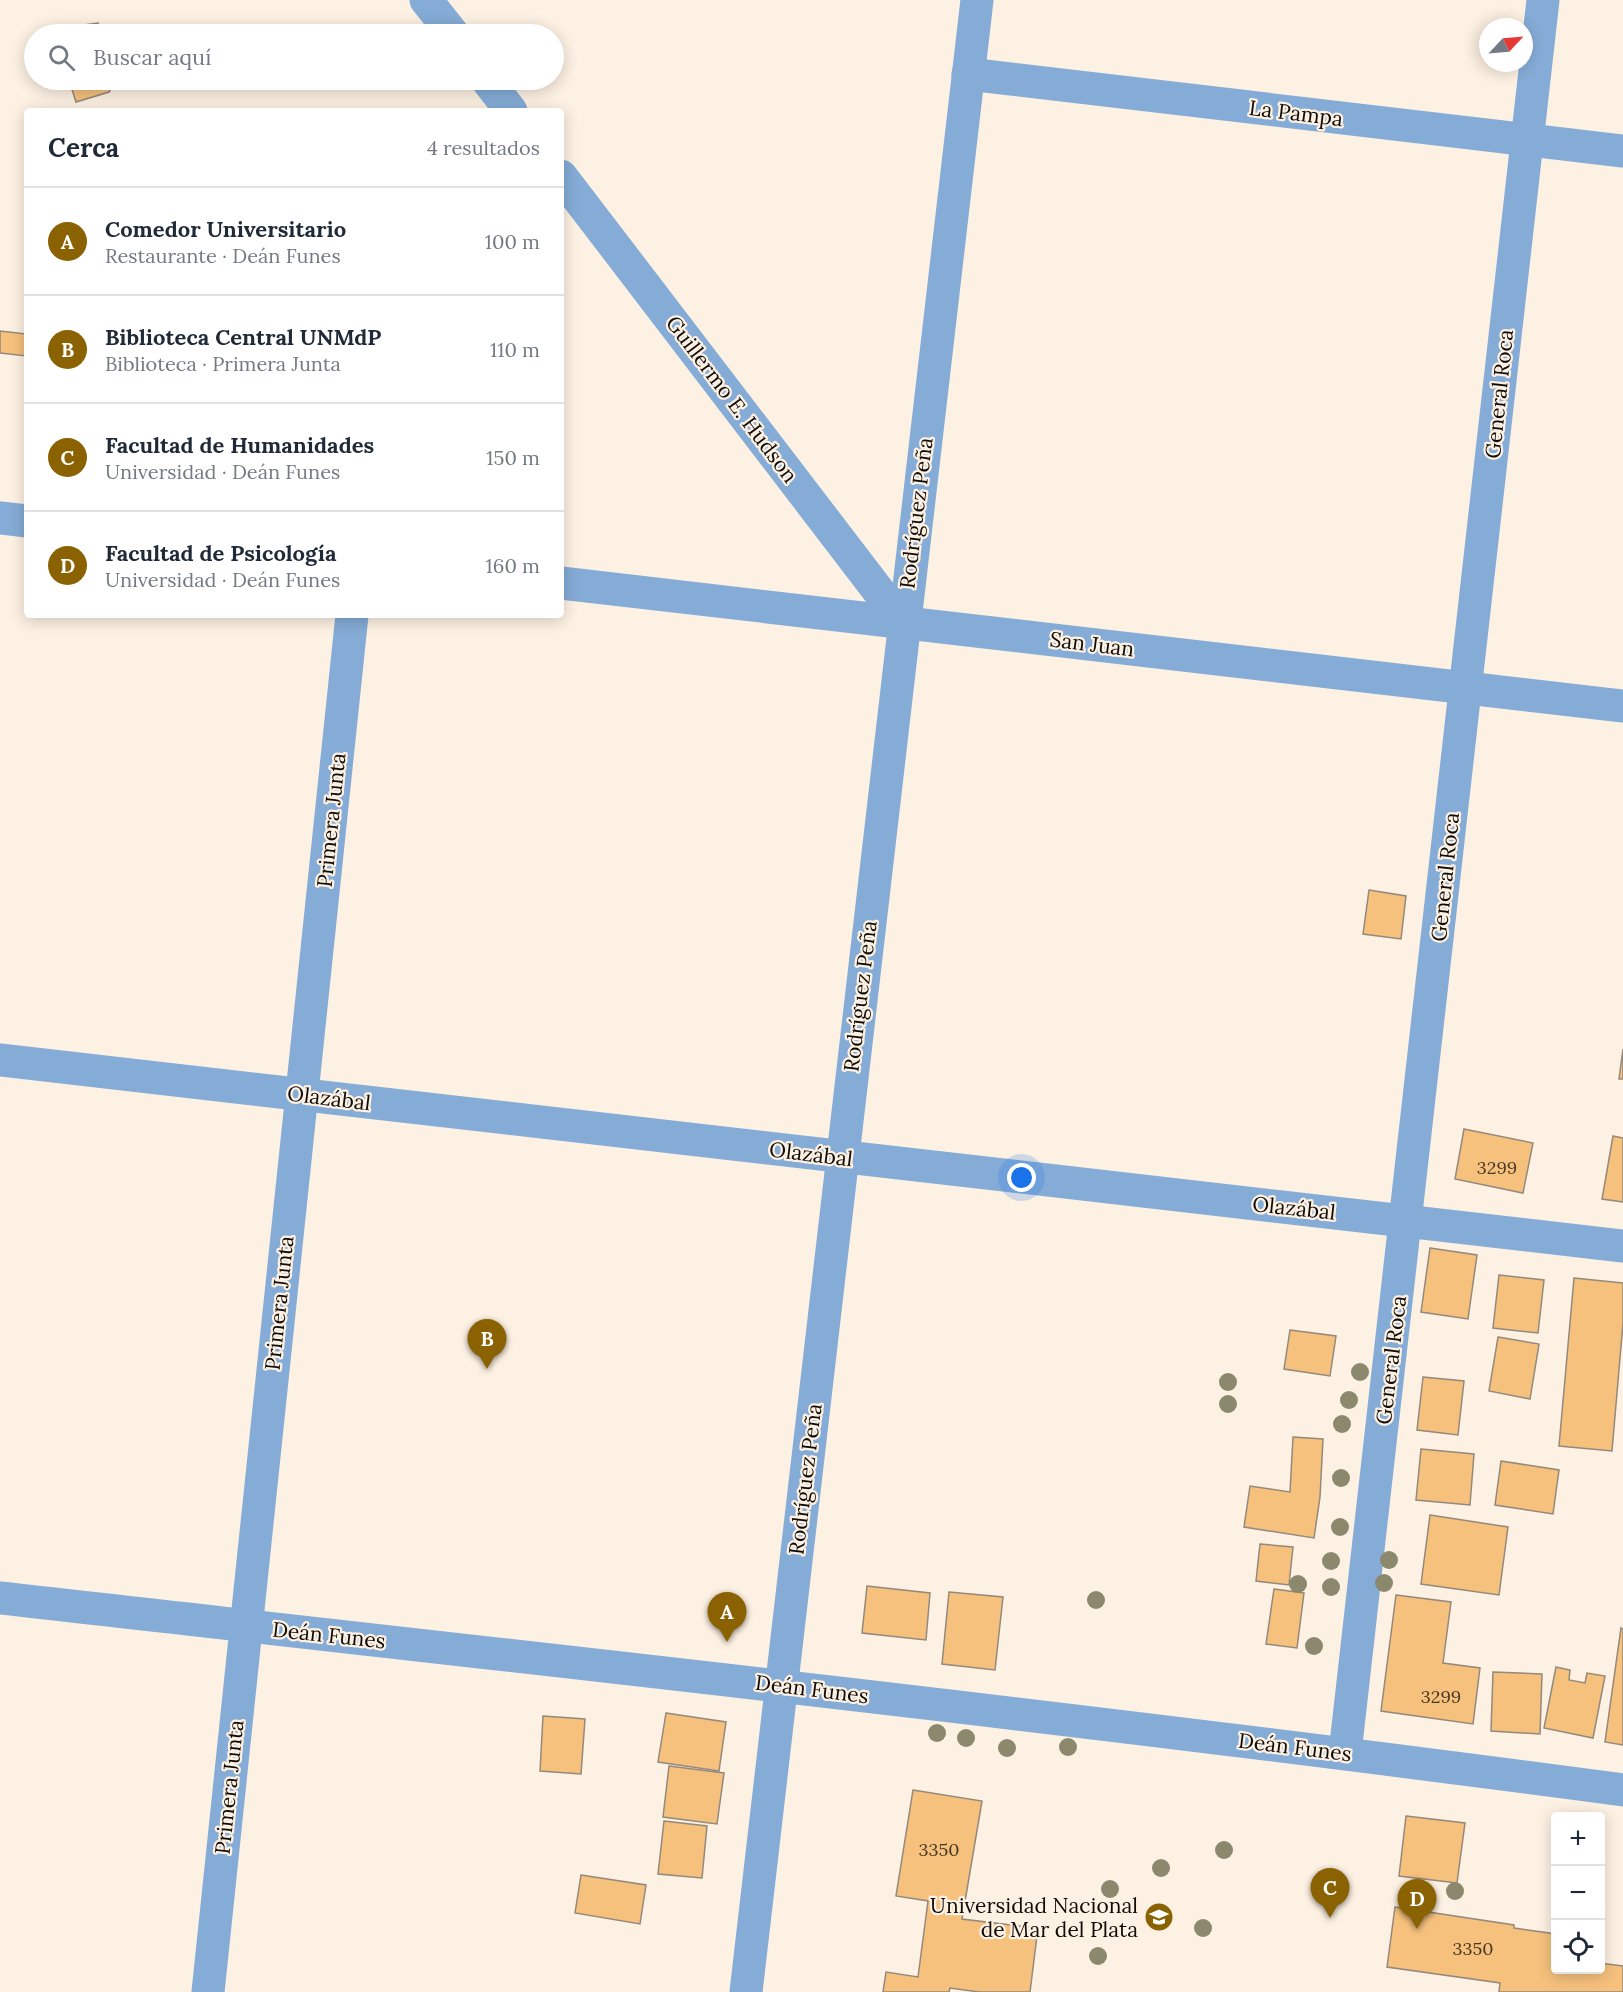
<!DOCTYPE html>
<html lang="es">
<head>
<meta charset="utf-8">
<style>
	:root { --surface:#fff; --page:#f6f6f7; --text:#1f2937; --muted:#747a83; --line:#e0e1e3; --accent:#8a6201 }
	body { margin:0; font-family:Lora,serif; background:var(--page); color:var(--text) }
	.controls { position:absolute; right:18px; bottom:18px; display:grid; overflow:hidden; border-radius:6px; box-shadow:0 3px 15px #0003 }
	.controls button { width:54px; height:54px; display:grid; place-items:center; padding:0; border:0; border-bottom:2px solid var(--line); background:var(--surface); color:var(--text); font:30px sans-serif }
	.compass { position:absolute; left:1479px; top:18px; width:54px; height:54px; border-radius:50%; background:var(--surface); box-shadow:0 3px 15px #0003; rotate:64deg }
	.you { position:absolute; left:1022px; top:1178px; width:21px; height:21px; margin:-15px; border:4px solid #fff; border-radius:50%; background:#1a73e8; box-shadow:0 0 0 9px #1a73e833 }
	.badge { display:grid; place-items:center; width:39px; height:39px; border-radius:50%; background:var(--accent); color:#fff; font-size:20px; font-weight:700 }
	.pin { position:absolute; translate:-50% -50px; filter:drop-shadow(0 2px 3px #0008) }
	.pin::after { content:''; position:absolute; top:32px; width:21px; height:18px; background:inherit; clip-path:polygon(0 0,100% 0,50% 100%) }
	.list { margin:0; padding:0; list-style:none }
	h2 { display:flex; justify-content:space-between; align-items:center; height:78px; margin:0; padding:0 24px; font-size:26px }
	h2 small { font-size:20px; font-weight:400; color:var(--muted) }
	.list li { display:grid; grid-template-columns:39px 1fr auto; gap:18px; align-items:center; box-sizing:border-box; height:108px; padding:0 24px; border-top:2px solid var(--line) }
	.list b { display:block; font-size:22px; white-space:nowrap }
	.list p { margin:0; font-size:20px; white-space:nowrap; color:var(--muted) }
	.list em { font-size:20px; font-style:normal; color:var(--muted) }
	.icon { flex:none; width:33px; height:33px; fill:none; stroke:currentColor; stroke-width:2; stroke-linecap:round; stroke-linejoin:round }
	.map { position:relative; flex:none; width:1623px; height:1992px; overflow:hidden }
	.search { position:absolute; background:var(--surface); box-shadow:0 3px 15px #0003; left:24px; top:24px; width:540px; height:66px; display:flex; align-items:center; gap:15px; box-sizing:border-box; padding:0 21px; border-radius:33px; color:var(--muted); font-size:22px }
	.panel { position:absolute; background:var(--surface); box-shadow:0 3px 15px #0003; left:24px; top:108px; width:540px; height:510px; border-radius:6px }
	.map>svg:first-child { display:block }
	.building { fill:#f6c17d; stroke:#94897c; stroke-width:1.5 }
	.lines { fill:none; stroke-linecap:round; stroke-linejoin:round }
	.minor { stroke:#85acd6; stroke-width:33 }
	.tree { fill:#8b886e }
	.labels { text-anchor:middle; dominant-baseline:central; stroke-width:4.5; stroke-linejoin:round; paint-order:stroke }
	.number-label { font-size:18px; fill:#493824 }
	.street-label { font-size:21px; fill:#0f0b07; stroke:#fdf1e3 }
	.poi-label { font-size:21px; fill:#0f0b07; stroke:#fdf1e3; text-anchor:end }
</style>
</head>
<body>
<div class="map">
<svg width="1623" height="1992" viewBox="0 0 1623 1992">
	<rect width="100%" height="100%" fill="#fdf1e3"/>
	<g class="building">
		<path d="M98 23 104 34H41L39 31Z"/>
		<path d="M69 80H116L109 92 76 102Z"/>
		<path d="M27 327V356L0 353V331L26 334Z"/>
		<path d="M1369 890 1406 896 1401 939 1363 934Z"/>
		<path d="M1623 1049V1079H1619Z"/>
		<path d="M1464 1129 1533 1143 1523 1193 1455 1179Z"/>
		<path d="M1613 1136 1623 1138V1202L1602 1199Z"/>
		<path d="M1430 1248 1477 1255 1468 1319 1421 1312Z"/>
		<path d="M1499 1275 1544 1280 1538 1333 1493 1328Z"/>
		<path d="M1574 1278 1623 1283V1323L1612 1451 1559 1446Z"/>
		<path d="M1290 1330 1336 1336 1330 1376 1284 1369Z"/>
		<path d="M1498 1337 1539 1344 1530 1399 1489 1391Z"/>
		<path d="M1423 1377 1464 1381 1458 1435 1417 1430Z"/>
		<path d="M1293 1437 1323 1439 1320 1497 1314 1538 1244 1527 1250 1486 1290 1492Z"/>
		<path d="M1421 1449 1474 1454 1470 1505 1416 1500Z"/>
		<path d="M1501 1461 1559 1470 1553 1514 1495 1505Z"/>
		<path d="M1430 1515 1508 1527 1499 1595 1421 1584Z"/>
		<path d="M1260 1544 1293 1547 1289 1585 1256 1581Z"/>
		<path d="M867 1586 930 1593 926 1640 862 1633Z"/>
		<path d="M1274 1589 1304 1593 1297 1648 1266 1644Z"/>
		<path d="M949 1592 1003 1597 995 1670 942 1664Z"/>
		<path d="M1396 1595 1451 1602 1443 1663 1480 1668 1473 1724 1381 1711Z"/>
		<path d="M1621 1628 1623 1629V1745L1605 1742Z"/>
		<path d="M1556 1667 1570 1670 1569 1680 1585 1683 1587 1673 1605 1676 1593 1738 1544 1728Z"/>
		<path d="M1493 1672 1542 1674 1540 1734 1491 1731Z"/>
		<path d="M666 1713 726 1722 719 1771 658 1762Z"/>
		<path d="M543 1716 585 1719 581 1774 540 1771Z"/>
		<path d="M669 1766 724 1773 717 1824 663 1817Z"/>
		<path d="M913 1790 982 1801 962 1919 1038 1928 1030 1992H979L950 1988 949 1992H883L886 1972 918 1977 928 1901 896 1896Z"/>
		<path d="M1406 1816 1465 1823 1457 1883 1399 1876Z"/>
		<path d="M664 1821 707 1826 702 1878 658 1874Z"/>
		<path d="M581 1875 646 1885 640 1924 575 1913Z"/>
		<path d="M1395 1907 1514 1925V1928L1556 1934V1970H1600V1963L1623 1966V1992H1499L1500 1983 1387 1967Z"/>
	</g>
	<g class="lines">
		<g class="minor">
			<path d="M426 0 453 34"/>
			<path d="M968 74 1623 151"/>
			<path d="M487 80 511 111"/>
			<path d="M561 176 903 623"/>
			<path d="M0 518 27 521"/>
			<path d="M561 583 1623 706"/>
			<path d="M0 1060 1623 1246"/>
			<path d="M0 1598C541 1659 1083 1718 1623 1790"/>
			<path d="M1345 1753 1543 0"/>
			<path d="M208 1992 352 615"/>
			<path d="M746 1992 977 0"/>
		</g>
	</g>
	<g class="tree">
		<circle cx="1360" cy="1372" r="9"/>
		<circle cx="1228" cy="1382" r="9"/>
		<circle cx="1349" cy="1400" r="9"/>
		<circle cx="1228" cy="1404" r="9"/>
		<circle cx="1342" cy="1424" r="9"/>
		<circle cx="1341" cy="1478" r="9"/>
		<circle cx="1340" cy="1527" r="9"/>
		<circle cx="1389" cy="1560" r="9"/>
		<circle cx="1331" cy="1561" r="9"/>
		<circle cx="1384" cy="1583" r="9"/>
		<circle cx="1298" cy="1584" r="9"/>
		<circle cx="1331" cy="1587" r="9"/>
		<circle cx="1096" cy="1600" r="9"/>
		<circle cx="1314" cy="1646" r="9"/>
		<circle cx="937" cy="1733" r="9"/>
		<circle cx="966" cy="1738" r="9"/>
		<circle cx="1068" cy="1747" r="9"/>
		<circle cx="1007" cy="1748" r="9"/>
		<circle cx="1224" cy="1850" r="9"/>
		<circle cx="1161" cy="1868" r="9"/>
		<circle cx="1110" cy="1889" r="9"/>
		<circle cx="1455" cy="1891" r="9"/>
		<circle cx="1203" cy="1928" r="9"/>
		<circle cx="1098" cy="1956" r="9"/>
	</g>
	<defs>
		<g id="university-disc" transform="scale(1.5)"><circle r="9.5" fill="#8a6201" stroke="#fdf1e3"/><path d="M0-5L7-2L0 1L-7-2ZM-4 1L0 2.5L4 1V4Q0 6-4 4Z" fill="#fff"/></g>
	</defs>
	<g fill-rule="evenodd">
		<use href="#university-disc" x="1159" y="1917"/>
	</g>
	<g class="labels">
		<g class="number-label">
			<text x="1497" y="1167">3299</text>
			<text x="1441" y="1696">3299</text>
			<text x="939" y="1849">3350</text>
			<text x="1473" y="1948">3350</text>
		</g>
		<g class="street-label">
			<text transform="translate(1296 113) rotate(7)">La Pampa</text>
			<text transform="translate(1499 394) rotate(-84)">General Roca</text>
			<text transform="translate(732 399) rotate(53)">Guillermo E. Hudson</text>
			<text transform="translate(916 513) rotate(-83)">Rodríguez Peña</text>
			<text transform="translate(1092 644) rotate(7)">San Juan</text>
			<text transform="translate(331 820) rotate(-84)">Primera Junta</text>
			<text transform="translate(1445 877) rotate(-84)">General Roca</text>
			<text transform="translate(860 996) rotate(-83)">Rodríguez Peña</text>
			<text transform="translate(329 1098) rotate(7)">Olazábal</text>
			<text transform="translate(811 1154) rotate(7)">Olazábal</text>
			<text transform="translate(1294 1208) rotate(6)">Olazábal</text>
			<text transform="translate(279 1303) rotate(-84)">Primera Junta</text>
			<text transform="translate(1391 1360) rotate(-83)">General Roca</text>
			<text transform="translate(805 1479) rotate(-83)">Rodríguez Peña</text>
			<text transform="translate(329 1635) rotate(6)">Deán Funes</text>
			<text transform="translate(812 1689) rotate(7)">Deán Funes</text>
			<text transform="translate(1295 1747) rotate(7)">Deán Funes</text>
			<text transform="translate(229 1787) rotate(-84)">Primera Junta</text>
		</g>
		<g class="poi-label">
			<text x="1138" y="1905">Universidad Nacional<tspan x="1138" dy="24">de Mar del Plata</tspan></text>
		</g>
	</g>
</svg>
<div class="controls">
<button>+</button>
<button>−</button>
<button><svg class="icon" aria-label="locate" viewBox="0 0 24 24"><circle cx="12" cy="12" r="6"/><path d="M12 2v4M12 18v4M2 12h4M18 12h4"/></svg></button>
</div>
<svg class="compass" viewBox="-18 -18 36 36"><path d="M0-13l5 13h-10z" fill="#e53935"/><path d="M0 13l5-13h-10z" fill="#747a83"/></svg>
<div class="you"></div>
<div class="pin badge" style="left:727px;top:1642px">A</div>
<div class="pin badge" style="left:487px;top:1369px">B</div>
<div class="pin badge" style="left:1330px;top:1918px">C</div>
<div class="pin badge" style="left:1417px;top:1929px">D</div>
<div class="search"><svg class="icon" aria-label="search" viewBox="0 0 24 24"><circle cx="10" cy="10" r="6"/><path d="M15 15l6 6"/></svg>Buscar aquí</div>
<section class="panel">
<h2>Cerca<small>4 resultados</small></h2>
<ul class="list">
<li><span class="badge">A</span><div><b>Comedor Universitario</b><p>Restaurante · Deán Funes</p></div><em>100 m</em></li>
<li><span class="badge">B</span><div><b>Biblioteca Central UNMdP</b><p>Biblioteca · Primera Junta</p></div><em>110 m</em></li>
<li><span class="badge">C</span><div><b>Facultad de Humanidades</b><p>Universidad · Deán Funes</p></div><em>150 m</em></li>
<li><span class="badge">D</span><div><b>Facultad de Psicología</b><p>Universidad · Deán Funes</p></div><em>160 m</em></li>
</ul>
</section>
</div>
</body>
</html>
